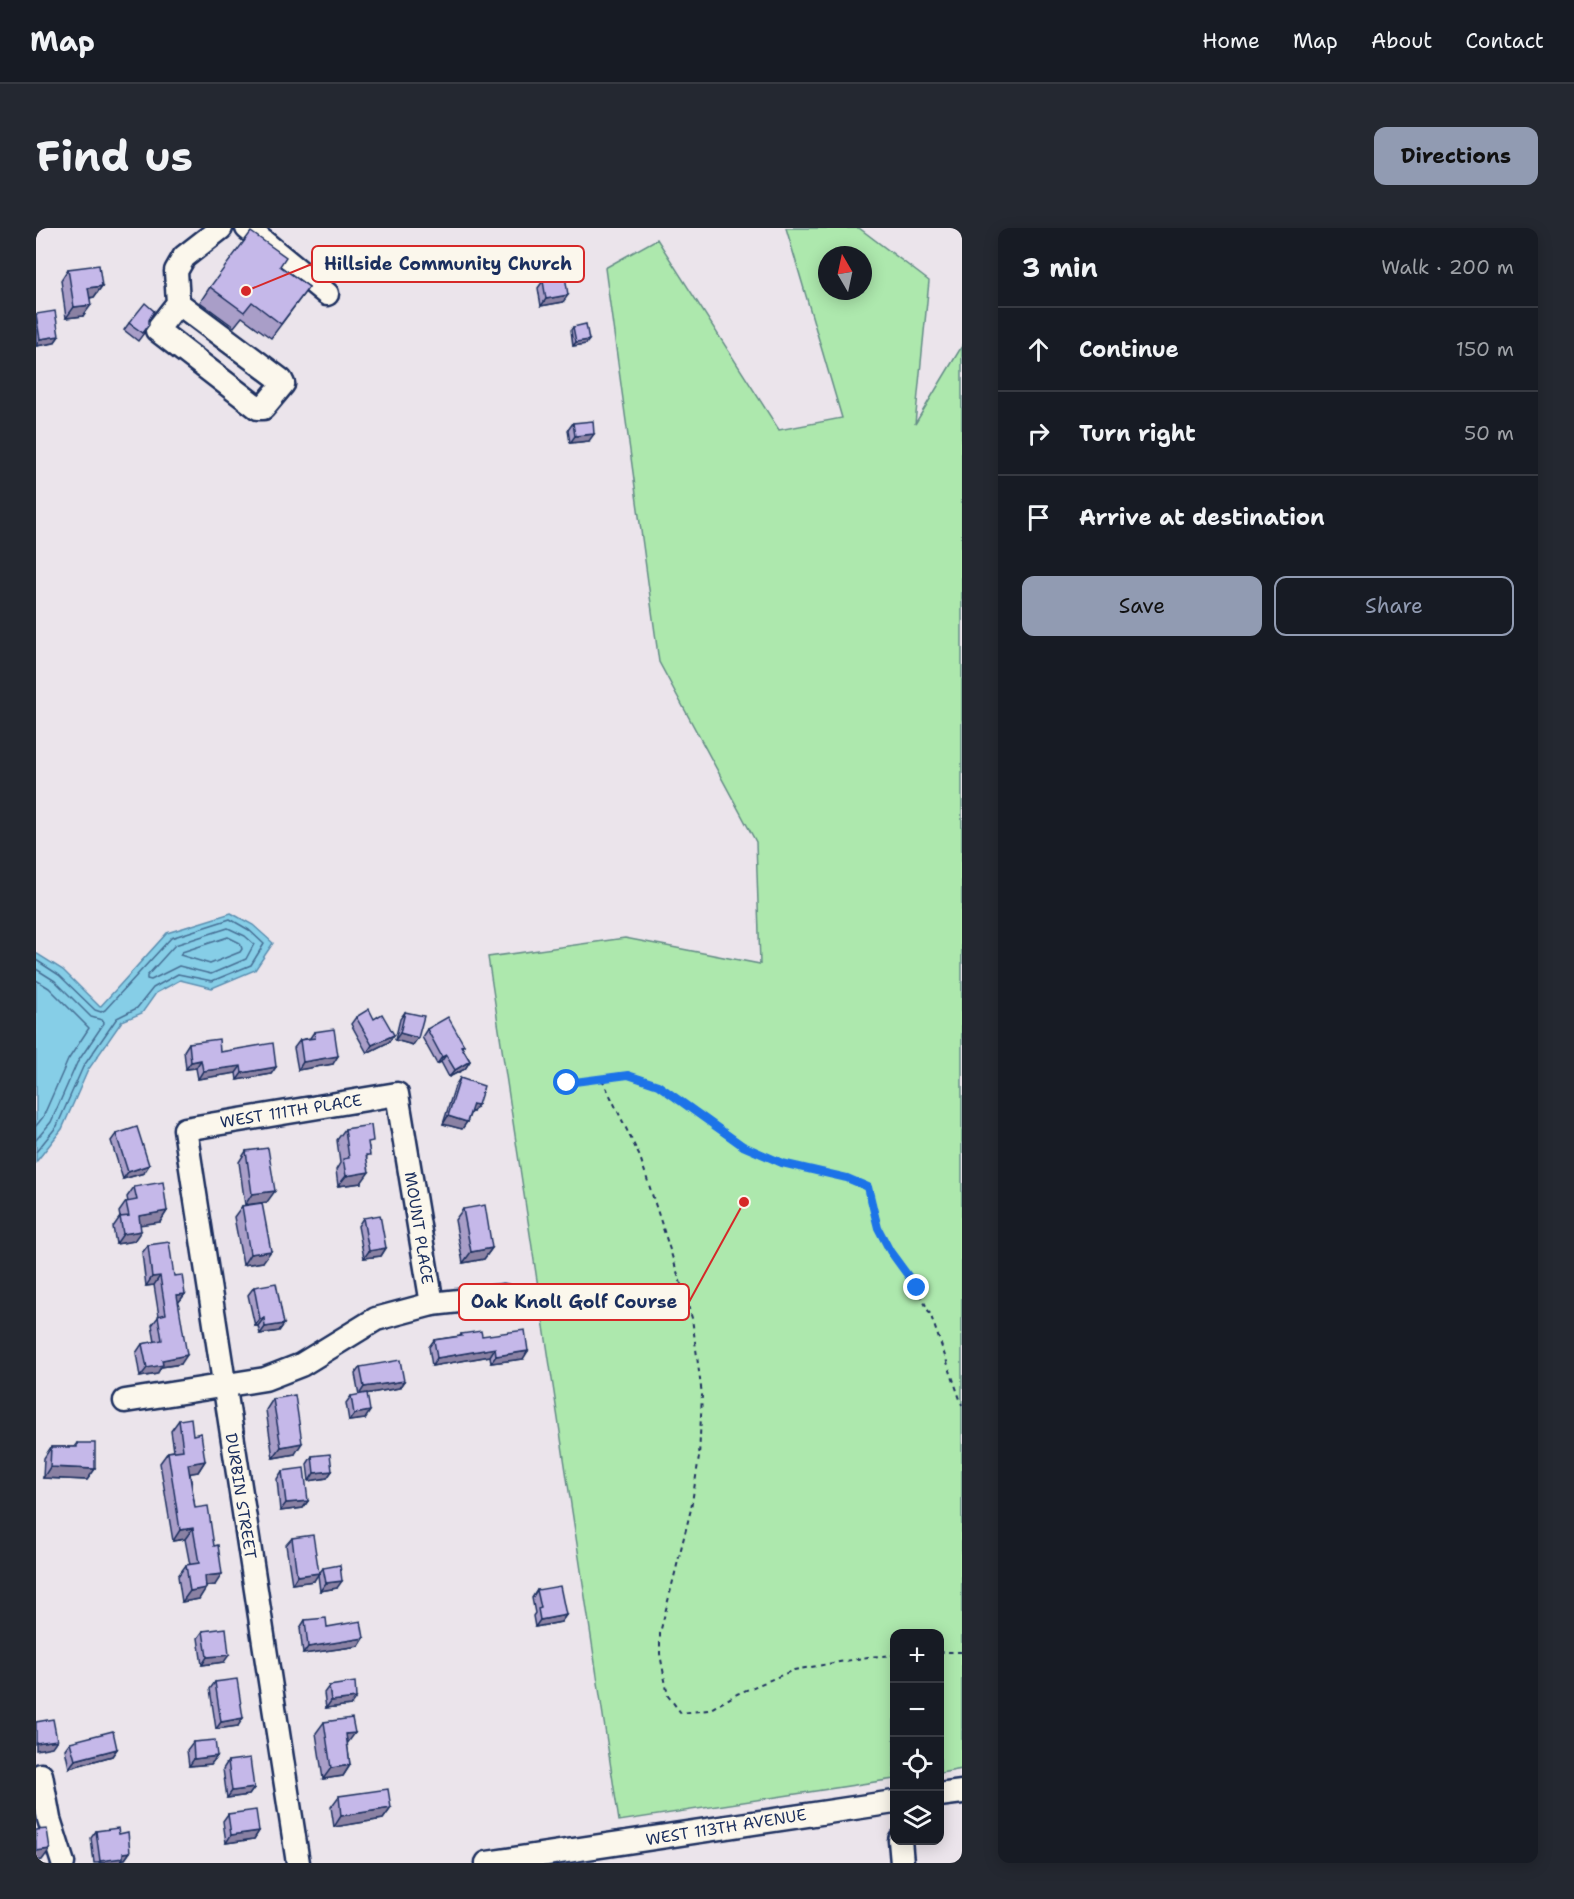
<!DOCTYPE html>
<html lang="en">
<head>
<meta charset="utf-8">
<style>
	:root { --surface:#171b24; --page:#242831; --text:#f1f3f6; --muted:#9ea1a6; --line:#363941; --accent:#919bb2 }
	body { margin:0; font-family:"Shantell Sans",sans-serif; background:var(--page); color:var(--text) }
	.controls { position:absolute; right:18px; bottom:18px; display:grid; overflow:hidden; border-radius:12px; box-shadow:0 3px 15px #0003 }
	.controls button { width:54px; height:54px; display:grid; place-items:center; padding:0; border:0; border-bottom:2px solid var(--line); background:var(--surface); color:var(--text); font:30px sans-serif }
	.compass { position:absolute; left:782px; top:18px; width:54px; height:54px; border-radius:50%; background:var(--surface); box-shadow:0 3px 15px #0003; rotate:351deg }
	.stop { position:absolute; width:18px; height:18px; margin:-14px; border:4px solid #1a73e8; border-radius:50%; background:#fff }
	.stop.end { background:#1a73e8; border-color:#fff; box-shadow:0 2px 6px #0008 }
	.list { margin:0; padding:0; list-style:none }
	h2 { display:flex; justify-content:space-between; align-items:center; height:78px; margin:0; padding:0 24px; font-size:26px }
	h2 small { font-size:20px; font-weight:400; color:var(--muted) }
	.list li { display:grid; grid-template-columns:39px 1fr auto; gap:18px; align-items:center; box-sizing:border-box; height:84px; padding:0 24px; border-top:2px solid var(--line) }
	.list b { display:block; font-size:22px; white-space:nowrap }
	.list em { font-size:20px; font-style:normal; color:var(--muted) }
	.actions { display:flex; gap:12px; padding:18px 24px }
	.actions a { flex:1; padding:14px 0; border:2px solid var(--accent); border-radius:12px; text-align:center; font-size:21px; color:var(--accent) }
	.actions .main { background:var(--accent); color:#111 }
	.icon { flex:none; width:33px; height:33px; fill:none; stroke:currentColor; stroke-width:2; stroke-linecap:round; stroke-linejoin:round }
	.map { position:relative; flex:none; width:926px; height:1635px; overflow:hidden; border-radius:12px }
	header { display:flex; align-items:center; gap:36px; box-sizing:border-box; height:84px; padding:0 30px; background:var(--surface); border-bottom:2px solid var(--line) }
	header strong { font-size:28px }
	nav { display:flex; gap:33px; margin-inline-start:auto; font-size:21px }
	.intro { display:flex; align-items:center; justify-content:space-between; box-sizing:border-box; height:144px; padding:0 36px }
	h1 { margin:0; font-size:42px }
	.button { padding:15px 27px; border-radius:12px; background:var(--accent); color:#111; font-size:21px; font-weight:700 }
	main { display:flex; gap:36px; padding:0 36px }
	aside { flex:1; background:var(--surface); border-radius:12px; box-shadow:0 3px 15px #0003 }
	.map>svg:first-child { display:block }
	.green { fill:#ade8ad; stroke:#648c86; stroke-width:1.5; fill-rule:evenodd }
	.water { fill:#86cee7; stroke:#5b8eb0; stroke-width:1.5 }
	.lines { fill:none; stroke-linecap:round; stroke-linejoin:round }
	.shore { stroke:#466f95; stroke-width:1.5 }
	.minor-casing { stroke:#1b2f5e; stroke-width:27 }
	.path { stroke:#1b2f5e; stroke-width:2; stroke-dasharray:4.5 4.5; stroke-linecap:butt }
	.minor { stroke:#fbf7ec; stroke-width:22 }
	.wall { fill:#a99ec8; stroke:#1b2f5e; stroke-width:1.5 }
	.shaded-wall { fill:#8a81a3; stroke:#1b2f5e; stroke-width:1.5 }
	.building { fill:#c5b8e9; stroke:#1b2f5e; stroke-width:1.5 }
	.route { stroke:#1a73e8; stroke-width:8 }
	.labels { text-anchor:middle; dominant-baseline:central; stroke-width:6; stroke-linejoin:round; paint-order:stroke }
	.street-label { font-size:16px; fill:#1b2f5e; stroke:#fbf7ec }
	.leader { fill:none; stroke:#d62828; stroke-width:2 }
	.callout-dot { fill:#d62828; stroke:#fbf7ec; stroke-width:2 }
	.callout { fill:#fbf7ec; stroke:#d62828; stroke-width:2 }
	.callout-label { font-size:18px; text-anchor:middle; font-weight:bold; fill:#1b2f5e }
</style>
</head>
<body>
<header>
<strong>Map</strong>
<nav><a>Home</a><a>Map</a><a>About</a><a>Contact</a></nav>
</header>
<div class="intro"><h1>Find us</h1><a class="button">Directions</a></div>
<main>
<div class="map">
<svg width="926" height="1635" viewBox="0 0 926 1635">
	<rect width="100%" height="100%" fill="#ebe4eb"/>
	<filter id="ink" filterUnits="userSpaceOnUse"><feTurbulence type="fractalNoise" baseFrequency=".0167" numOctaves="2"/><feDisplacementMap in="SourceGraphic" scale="12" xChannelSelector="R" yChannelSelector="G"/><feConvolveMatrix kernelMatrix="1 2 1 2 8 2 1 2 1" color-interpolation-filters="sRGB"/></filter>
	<g filter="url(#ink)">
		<path class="green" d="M750 0H823L893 53 879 196 926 118V1541L904 1545 903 1406H858V1551L583 1593 452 729 589 710 724 736 720 614 623 434 569 40 621 11 743 202 806 190ZM791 27H827V63H791Z"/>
		<path class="water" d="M195 685 217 697 237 715 219 742 176 760 144 752 120 765 106 785 86 793 52 842 26 901 0 934V725L27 742 64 779 131 705Z"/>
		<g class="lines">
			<g class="shore">
				<path d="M192 700 209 708 218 716 210 731 175 746 143 738 115 752 111 751V748L139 717Z"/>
				<path d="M192 709 204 715 206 721 204 724 174 736 144 727 146 724Z"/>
				<path d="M0 732 23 747 59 782 65 784 69 782 135 710 194 691 213 702 228 716 215 737 176 753 142 746 117 760 101 780 81 790 47 839 21 898 0 924"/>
				<path d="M0 741 19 753 55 789 66 792 68 795 41 835 15 894 0 912"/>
				<path d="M0 752 13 760 53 800 32 832 7 889 0 898"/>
			</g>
			<g class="minor-casing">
				<g id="minor">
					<path d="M211 0 291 66"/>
					<path d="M142 75 245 152 247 156 227 180H222L121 102 142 75 140 43 148 29 185 0"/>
					<path d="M89 1173 229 1151 265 1137 340 1091 396 1076 468 1068"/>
					<path d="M5 1547 13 1591 27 1635"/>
					<path d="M903 1567 926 1564"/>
					<path d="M864 1612 866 1635"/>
					<path d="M262 1635 149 901 361 866 396 1076"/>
					<path d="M451 1635 858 1574"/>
				</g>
			</g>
			<g class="path">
				<path d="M566 851 604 929 656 1090 666 1167 663 1229 655 1281 624 1405V1426L632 1468 645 1485 673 1482 701 1466 758 1442 832 1429 858 1427"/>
				<path d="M531 855 592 847 622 857 707 917 746 935 811 950 832 959 842 1000 854 1023 881 1060 895 1088 926 1177"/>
				<path d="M903 1424H926"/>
			</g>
			<use href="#minor" class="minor"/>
		</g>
		<g class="wall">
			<path d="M244 38 273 59 235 110 206 89 198 99 164 74 174 59Z"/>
			<path d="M32 41 66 58 58 69 54 70 47 88 30 90 25 52Z"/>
			<path d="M507 53 527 74 505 78 502 60Z"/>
			<path d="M0 86 23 108 18 115 0 118Z"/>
			<path d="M113 92 108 105 102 113 88 102 93 95Z"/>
			<path d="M537 99 550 116 537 118 535 102Z"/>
			<path d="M537 195 553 213 534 215 532 202Z"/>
			<path d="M369 784 377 817 359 812 364 791Z"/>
			<path d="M320 789 338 791 353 814 331 825 315 796Z"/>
			<path d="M391 801 428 817 426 819 434 833 429 841 413 849 405 834 401 836 386 809Z"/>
			<path d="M278 804 297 836 262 842 258 820 264 812 274 810Z"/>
			<path d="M153 815 184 824 240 839 235 846 201 852 200 845 162 851 160 840 150 841 148 823Z"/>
			<path d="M424 850 437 884H435L431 894 426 901 407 896 419 858Z"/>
			<path d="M309 901 333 919 325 955 302 958 300 942 304 935 301 912Z"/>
			<path d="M80 906 108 945 87 951 75 913Z"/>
			<path d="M210 923 231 974 209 977 203 934Z"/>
			<path d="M98 959 131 983 124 994 104 996 98 1013 80 1016 77 999 84 989 83 984 90 974H92L91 969Z"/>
			<path d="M206 978 227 1034 207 1037 198 989Z"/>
			<path d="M427 981 456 1020 448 1031 427 1035 419 992Z"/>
			<path d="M327 990 350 1020 345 1028 328 1030 322 998Z"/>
			<path d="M112 1017 138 1048 149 1066 142 1075 145 1136 125 1139 121 1146 104 1149 100 1125 106 1116 119 1114 116 1097 123 1088 118 1057 110 1058 106 1025Z"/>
			<path d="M218 1059 248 1096 243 1103 224 1106 222 1098H219L212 1067Z"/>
			<path d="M425 1106 446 1108 487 1131 455 1135 454 1128 396 1138 393 1119 398 1112 424 1108Z"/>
			<path d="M324 1139 368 1153 363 1160 323 1167 319 1146Z"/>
			<path d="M315 1168 329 1191 313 1193 310 1175Z"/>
			<path d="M237 1171 259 1226 237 1230 230 1182Z"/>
			<path d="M143 1192 157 1207 169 1233 162 1244 154 1245 159 1280 179 1357 170 1358 163 1371 146 1374 142 1348 150 1337H154L149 1311 137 1313 124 1235 132 1224 138 1223 135 1203Z"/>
			<path d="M41 1215 59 1241 51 1252 7 1250 8 1230 15 1219H38Z"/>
			<path d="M276 1228 296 1243 291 1250 273 1253 271 1236Z"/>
			<path d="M246 1243 272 1273 267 1280 244 1283 241 1251Z"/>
			<path d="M256 1310 278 1353 256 1356 250 1317Z"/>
			<path d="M287 1340 301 1360 284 1363 282 1347Z"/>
			<path d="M501 1362 530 1387 525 1394 499 1399 497 1388 499 1385 496 1370Z"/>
			<path d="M269 1392 291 1399 328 1410 323 1418 267 1426 264 1400Z"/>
			<path d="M167 1403 188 1434 166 1437 162 1410Z"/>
			<path d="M179 1454 202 1498 180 1501 174 1461Z"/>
			<path d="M293 1458 315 1477 290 1480 288 1465Z"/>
			<path d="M288 1494 311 1515 314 1537 307 1548 287 1551 280 1505Z"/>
			<path d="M34 1514 81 1521 76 1528 33 1540 29 1521Z"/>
			<path d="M157 1514 181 1528 175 1536 153 1538 151 1522Z"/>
			<path d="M192 1533 218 1560 213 1567 191 1570 187 1541Z"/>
			<path d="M303 1568 355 1580 347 1591 298 1599 295 1579Z"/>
			<path d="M192 1586 223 1603 218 1611 190 1615 187 1593Z"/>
			<path d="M60 1603 83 1606 94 1624 89 1631 86 1632 84 1635H58L55 1610Z"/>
		</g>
		<g class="shaded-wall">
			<path d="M66 58 58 69 45 71 52 60Z"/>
			<path d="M532 67 527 74 505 78 510 71Z"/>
			<path d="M55 77 47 88 30 90 38 79Z"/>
			<path d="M23 108 18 115 0 118 4 111Z"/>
			<path d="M553 112 550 116 537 118 540 114Z"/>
			<path d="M558 206 553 213 534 215 539 208Z"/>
			<path d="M364 805 382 810 377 817 359 812Z"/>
			<path d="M358 807 353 814 331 825 336 817Z"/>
			<path d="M410 827 405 834 401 836 406 829Z"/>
			<path d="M302 828 297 836 262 842 267 834Z"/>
			<path d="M165 832 160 840 150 841 155 834Z"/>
			<path d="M434 833 429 841 413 849 419 842Z"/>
			<path d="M205 838 200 845 162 851 167 843Z"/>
			<path d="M240 839 235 846 201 852 206 845Z"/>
			<path d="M437 876 442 877 437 884 432 883Z"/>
			<path d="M412 888 431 894 426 901 407 896Z"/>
			<path d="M113 937 108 945 87 951 92 944Z"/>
			<path d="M333 944 325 955 302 958 310 948Z"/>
			<path d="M239 963 231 974 209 977 216 966Z"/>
			<path d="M131 983 124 994 96 998 103 988Z"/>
			<path d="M105 1003 98 1013 80 1016 87 1006Z"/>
			<path d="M350 1020 345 1028 328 1030 333 1023Z"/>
			<path d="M456 1020 448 1031 427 1035 435 1024Z"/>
			<path d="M235 1023 227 1034 207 1037 214 1026Z"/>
			<path d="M124 1048 118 1057 110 1058 116 1049Z"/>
			<path d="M149 1066 142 1075 134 1076 141 1067Z"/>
			<path d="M228 1090 222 1098H219L224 1091Z"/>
			<path d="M248 1096 243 1103 224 1106 229 1099Z"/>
			<path d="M459 1120 454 1128 396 1138 401 1130Z"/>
			<path d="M492 1123 487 1131 455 1135 460 1128Z"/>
			<path d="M151 1127 145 1136 125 1139 121 1146 104 1149 111 1140 126 1132Z"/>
			<path d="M368 1153 363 1160 323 1167 328 1159Z"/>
			<path d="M334 1183 329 1191 313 1193 318 1186Z"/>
			<path d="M266 1215 259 1226 237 1230 245 1219Z"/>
			<path d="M169 1233 162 1244 144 1247 152 1236Z"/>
			<path d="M14 1239 59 1241 51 1252 7 1250Z"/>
			<path d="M296 1243 291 1250 273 1253 278 1245Z"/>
			<path d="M272 1273 267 1280 244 1283 250 1275Z"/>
			<path d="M157 1300 149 1311 137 1313 144 1302Z"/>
			<path d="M283 1345 278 1353 256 1356 261 1348Z"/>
			<path d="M186 1346 179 1357 161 1359 169 1348Z"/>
			<path d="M306 1353 301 1360 284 1363 290 1355Z"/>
			<path d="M170 1360 163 1371 146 1374 154 1363Z"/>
			<path d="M530 1387 525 1394 499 1399 504 1392Z"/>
			<path d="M328 1410 323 1418 267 1426 272 1419Z"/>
			<path d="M193 1427 188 1434 166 1437 171 1429Z"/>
			<path d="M320 1470 315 1477 290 1480 295 1473Z"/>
			<path d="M207 1490 202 1498 180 1501 185 1494Z"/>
			<path d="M319 1505 311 1516 310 1506Z"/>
			<path d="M21 1512 16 1519 0 1522V1515Z"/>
			<path d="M81 1521 76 1528 33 1540 39 1532Z"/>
			<path d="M181 1528 175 1536 153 1538 158 1531Z"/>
			<path d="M314 1537 307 1548 287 1551 295 1540Z"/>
			<path d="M218 1560 213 1567 191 1570 196 1563Z"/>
			<path d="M355 1580 347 1591 298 1599 305 1588Z"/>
			<path d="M223 1603 218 1611 190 1615 195 1607Z"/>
			<path d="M14 1621 6 1632 0 1633V1623Z"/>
			<path d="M94 1624 89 1631 86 1632 84 1635H63L64 1633 87 1625Z"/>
		</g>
		<g class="building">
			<path d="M215 4 250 29 244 38 273 59 245 96 216 74 208 84 174 59Z"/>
			<path d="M63 37 66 58 52 60 55 77 38 79 32 41Z"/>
			<path d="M529 48 532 67 510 71 507 53Z"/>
			<path d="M109 75 118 83 113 92V97L107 105 93 95Z"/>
			<path d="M19 83 23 108 4 111 0 86Z"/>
			<path d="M550 96 553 112 540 114 537 99Z"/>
			<path d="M557 193 558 206 539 208 537 195Z"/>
			<path d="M333 781 338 791 346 786 358 807 336 817 320 789Z"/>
			<path d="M369 784 388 788 382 810 364 805Z"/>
			<path d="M412 789 428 817 425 818 434 833 419 842 410 827 406 829 391 801Z"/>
			<path d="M298 801 302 828 267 834 264 812 279 810 278 804Z"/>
			<path d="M183 811 184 824 237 815 240 839 206 845 205 838 167 843 165 832 155 834 153 815Z"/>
			<path d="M424 850 448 858 442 877 437 876 431 894 412 888Z"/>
			<path d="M335 897 337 913 332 914 334 927H330L333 944 310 948 307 931 313 930 309 901Z"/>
			<path d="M101 899 113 937 92 944 80 906Z"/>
			<path d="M232 920 239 963 216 966 210 923Z"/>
			<path d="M127 954 131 983 103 988 105 1003 87 1006 84 989 93 988 90 974 101 972 98 959Z"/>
			<path d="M226 975 235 1023 214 1026 206 978Z"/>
			<path d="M449 977 456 1020 435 1024 427 981Z"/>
			<path d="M344 987 350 1020 333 1023 327 990Z"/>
			<path d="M133 1014 138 1048 146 1047 149 1066 141 1067 151 1127 126 1132 127 1137 111 1140 106 1116 126 1112 122 1088 130 1086 124 1048 116 1049 112 1017Z"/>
			<path d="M240 1055 248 1096 229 1099 228 1090 224 1091 218 1059Z"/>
			<path d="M489 1102 492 1123 460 1128 459 1120 401 1130 398 1112 426 1108 425 1106 445 1103 446 1108Z"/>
			<path d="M364 1132 368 1153 328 1159 324 1139Z"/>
			<path d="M331 1165 334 1183 318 1186 315 1168Z"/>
			<path d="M259 1167 266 1215 245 1219 237 1171Z"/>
			<path d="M155 1190 157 1207 165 1205 169 1233 152 1236 159 1280 172 1278 178 1318 182 1317 186 1346 169 1348 170 1360 154 1363 150 1337 163 1335 157 1300 144 1302 132 1224 147 1222 143 1192Z"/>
			<path d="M41 1215H59V1241L14 1239 15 1219H41Z"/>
			<path d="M294 1226 296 1243 278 1245 276 1228Z"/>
			<path d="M268 1240 272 1273 250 1275 246 1243Z"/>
			<path d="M277 1307 283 1345 261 1348 256 1310Z"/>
			<path d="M304 1337 306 1353 290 1355 287 1340Z"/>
			<path d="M524 1358 530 1387 504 1392 502 1381 505 1380 501 1362Z"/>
			<path d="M290 1390 291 1399 325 1393 328 1410 272 1419 269 1392Z"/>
			<path d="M190 1400 193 1427 171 1429 167 1403Z"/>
			<path d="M201 1451 207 1490 185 1494 179 1454Z"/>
			<path d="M319 1454 320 1470 295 1473 293 1458Z"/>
			<path d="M316 1490 319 1505 310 1506 314 1537 295 1540 288 1494Z"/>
			<path d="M17 1491 21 1512 0 1515V1494Z"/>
			<path d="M77 1503 81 1521 39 1532 34 1514Z"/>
			<path d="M179 1512 181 1528 158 1531 157 1514Z"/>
			<path d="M214 1530 218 1560 196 1563 192 1533Z"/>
			<path d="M352 1561 355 1580 305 1588 303 1568Z"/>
			<path d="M220 1582 223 1603 195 1607 192 1586Z"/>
			<path d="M82 1600 83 1606 92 1604 94 1624 87 1625V1630L64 1633 60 1603Z"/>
			<path d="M11 1601 14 1621 0 1623V1602Z"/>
		</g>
	</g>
	<g class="lines" filter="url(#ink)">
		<path class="route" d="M531 855 592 847 622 857 707 918 746 935 811 950 832 959 842 1000 854 1023 881 1060"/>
	</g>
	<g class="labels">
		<g class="street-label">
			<text transform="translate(255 883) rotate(-9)">WEST 111TH PLACE</text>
			<text transform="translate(383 1000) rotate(81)">MOUNT PLACE</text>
			<text transform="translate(205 1268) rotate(81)">DURBIN STREET</text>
			<text transform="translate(690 1599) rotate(-9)">WEST 113TH AVENUE</text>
		</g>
	</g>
	<path class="leader" d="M210 63L276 36M708 974L653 1074"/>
	<g class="callout-dot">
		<circle cx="210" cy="63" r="6"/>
		<circle cx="708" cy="974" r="6"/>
	</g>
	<g class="callout">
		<rect x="276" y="18" width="272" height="36" rx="6"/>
		<rect x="423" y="1056" width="230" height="36" rx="6"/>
	</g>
	<g class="callout-label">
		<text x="412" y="42">Hillside Community Church</text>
		<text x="538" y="1080">Oak Knoll Golf Course</text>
	</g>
</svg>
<div class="controls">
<button>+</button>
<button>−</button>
<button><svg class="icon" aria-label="locate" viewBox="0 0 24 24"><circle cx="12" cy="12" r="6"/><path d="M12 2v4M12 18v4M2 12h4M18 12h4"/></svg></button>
<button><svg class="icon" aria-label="layers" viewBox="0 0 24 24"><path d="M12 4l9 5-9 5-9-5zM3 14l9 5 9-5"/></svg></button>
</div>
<svg class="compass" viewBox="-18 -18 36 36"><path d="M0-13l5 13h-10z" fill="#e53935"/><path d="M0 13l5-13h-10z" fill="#9ea1a6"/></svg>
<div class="stop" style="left:531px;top:855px"></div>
<div class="stop end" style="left:881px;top:1060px"></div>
</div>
<aside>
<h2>3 min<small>Walk · 200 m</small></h2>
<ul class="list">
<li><svg class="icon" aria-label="ahead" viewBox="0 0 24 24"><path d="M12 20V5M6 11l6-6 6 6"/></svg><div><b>Continue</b></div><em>150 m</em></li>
<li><svg class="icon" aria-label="right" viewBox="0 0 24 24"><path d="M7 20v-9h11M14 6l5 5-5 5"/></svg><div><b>Turn right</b></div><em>50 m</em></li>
<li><svg class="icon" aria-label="arrive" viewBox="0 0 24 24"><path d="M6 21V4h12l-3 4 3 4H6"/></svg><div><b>Arrive at destination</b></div></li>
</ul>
<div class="actions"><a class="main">Save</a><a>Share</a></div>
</aside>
</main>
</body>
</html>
